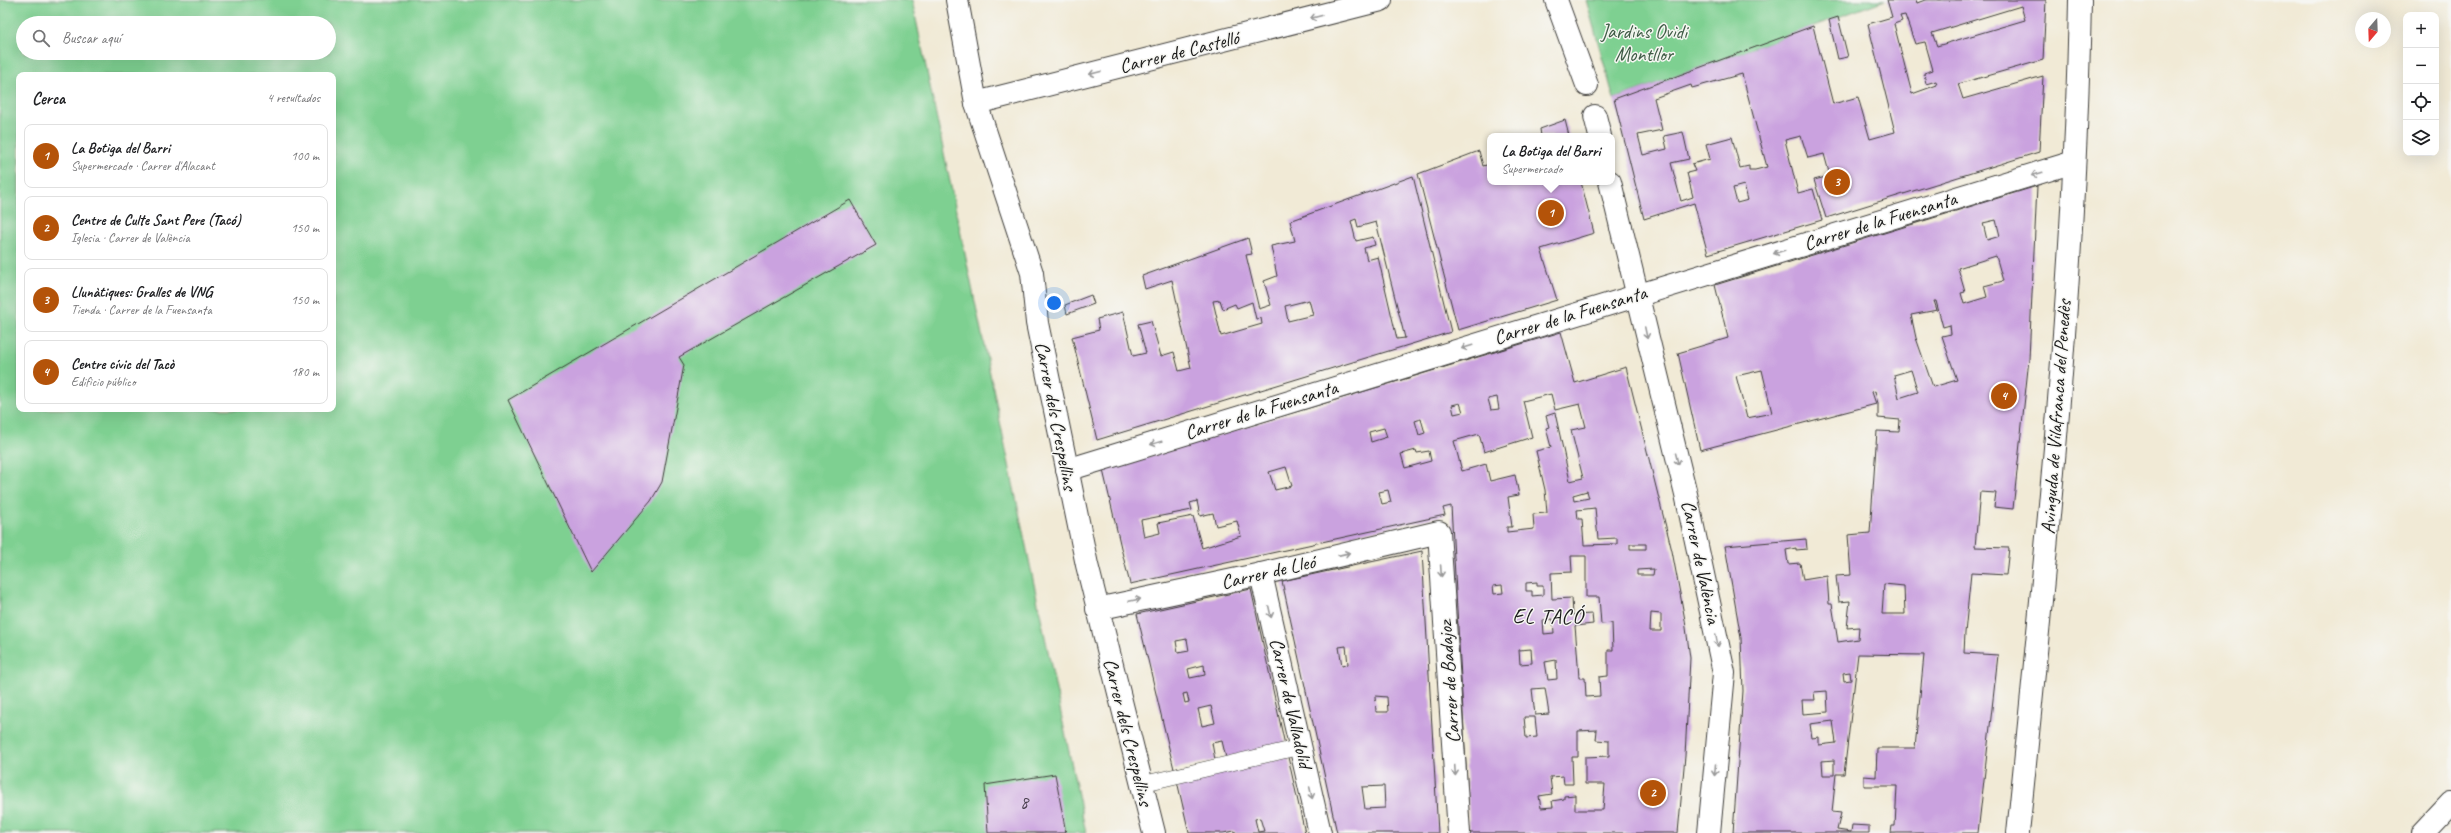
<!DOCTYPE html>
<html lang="es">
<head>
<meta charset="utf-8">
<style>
	:root { --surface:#fff; --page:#f2f2f2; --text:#202124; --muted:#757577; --line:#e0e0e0; --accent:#b45309 }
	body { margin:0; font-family:Caveat,sans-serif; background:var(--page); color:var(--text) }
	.controls { position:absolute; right:12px; top:12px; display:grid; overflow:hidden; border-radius:8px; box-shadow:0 4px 16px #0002 }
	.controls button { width:36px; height:36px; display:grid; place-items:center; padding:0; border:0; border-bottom:1px solid var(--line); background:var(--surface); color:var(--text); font:20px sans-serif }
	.compass { position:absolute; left:2355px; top:12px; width:36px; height:36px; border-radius:50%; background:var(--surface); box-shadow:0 4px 16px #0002; rotate:199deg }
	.you { position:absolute; left:1054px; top:303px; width:14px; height:14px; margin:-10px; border:3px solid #fff; border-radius:50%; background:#1a73e8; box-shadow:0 0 0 6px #1a73e833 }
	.badge { display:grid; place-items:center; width:26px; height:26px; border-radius:50%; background:var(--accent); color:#fff; font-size:13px; font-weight:700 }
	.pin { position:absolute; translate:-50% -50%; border:2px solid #fff; box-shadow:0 1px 4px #0006 }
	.popup { position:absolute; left:1487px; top:133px; width:128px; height:52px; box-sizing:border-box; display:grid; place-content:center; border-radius:8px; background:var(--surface); filter:drop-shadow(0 1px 3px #0005); font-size:13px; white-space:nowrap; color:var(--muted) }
	.popup b { font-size:15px; color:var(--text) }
	.popup::after { content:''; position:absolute; left:50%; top:100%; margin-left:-8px; border:8px solid transparent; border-top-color:var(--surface) }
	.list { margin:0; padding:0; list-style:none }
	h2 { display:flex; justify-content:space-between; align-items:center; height:52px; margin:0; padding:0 16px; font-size:17px }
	h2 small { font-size:13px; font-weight:400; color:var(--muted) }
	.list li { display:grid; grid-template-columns:26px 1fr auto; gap:12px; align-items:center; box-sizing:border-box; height:64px; margin:0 8px 8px; padding:0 8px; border:1px solid var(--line); border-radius:8px }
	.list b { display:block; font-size:15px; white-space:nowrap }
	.list p { margin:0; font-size:13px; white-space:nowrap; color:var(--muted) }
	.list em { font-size:13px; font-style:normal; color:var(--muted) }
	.icon { flex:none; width:22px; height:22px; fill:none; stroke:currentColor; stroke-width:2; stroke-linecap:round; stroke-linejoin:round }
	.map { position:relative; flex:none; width:2451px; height:833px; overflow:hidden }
	.search { position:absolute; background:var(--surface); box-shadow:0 4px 16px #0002; left:16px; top:16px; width:320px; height:44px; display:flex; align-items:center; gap:10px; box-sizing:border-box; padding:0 14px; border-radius:22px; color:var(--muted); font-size:15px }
	.panel { position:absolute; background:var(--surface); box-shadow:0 4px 16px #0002; left:16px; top:72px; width:320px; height:340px; border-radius:8px }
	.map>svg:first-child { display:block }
	.green { fill:#7ed091; stroke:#4d7656; fill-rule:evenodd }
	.building { fill:#caa2df; fill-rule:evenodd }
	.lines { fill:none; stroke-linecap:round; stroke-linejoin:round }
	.service-casing { stroke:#3c3b38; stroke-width:16 }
	.pedestrian-casing { stroke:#3c3b38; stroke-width:24 }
	.minor-casing { stroke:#3c3b38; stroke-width:24 }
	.service { stroke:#fff; stroke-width:15 }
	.pedestrian { stroke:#fff; stroke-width:22 }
	.minor { stroke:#fff; stroke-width:22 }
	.oneway { stroke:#999 }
	.labels { text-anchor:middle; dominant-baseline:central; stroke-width:3; stroke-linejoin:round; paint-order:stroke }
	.number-label { font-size:18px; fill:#483e4d }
	.park-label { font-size:20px; fill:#3e5b45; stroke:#f6f6f2 }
	.street-label { font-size:20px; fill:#1c1c1c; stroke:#f6f6f2 }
	.neighbourhood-label { font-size:21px; letter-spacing:1px; fill:#1c1c1c; stroke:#f6f6f2 }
</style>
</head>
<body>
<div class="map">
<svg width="2451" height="833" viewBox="0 0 2451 833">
	<rect width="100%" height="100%" fill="#f6f6f2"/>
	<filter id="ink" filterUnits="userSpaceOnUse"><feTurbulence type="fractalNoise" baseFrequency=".025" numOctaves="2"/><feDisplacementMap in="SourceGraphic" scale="8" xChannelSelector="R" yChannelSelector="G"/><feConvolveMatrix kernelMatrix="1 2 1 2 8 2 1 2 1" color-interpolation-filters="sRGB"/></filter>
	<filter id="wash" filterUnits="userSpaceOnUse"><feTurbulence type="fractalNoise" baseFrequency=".012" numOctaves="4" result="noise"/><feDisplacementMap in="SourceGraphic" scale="16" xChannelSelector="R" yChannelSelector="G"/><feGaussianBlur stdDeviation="0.9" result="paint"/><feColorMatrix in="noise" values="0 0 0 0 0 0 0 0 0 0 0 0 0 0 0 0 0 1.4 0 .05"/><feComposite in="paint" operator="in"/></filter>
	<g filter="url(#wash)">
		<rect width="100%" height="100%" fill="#f1ead6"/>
		<g class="green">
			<path d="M0 0H912L1086 833H0ZM23 23H329V53H23ZM19 75H333V409H19Z"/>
			<path d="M1586 0H1885L1614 99Z"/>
		</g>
		<g id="blocks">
			<g class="building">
				<path d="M1887 0H1916L1917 3 1925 0H2046L2043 60 1958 84 1963 99 2043 76 2039 152 1826 218 1814 180 1830 176 1824 154 1808 158 1801 136 1785 140 1798 193 1813 189 1822 220 1708 254 1694 203 1644 219 1614 99 1813 26 1833 104 1858 97 1870 139 1895 132 1868 24 1892 17ZM2021 6 2025 20 1937 46 1932 33ZM1905 15 1915 44 1925 42 1933 70 1924 73 1926 84 1936 81 1937 85 1912 94 1894 24 1902 21 1900 16ZM1742 74 1767 167 1755 170H1749V166L1740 168 1732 137 1706 144 1710 159 1692 164 1695 171 1687 173 1693 197 1681 201 1671 163 1689 159 1683 132 1664 136 1667 149 1643 155 1638 135 1662 130 1654 98 1691 85 1692 88ZM1744 185 1748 200 1737 203 1733 188Z"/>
				<path d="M1838 17 1848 57 1838 59 1829 20Z"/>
				<path d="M1565 120 1569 136H1541L1540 129Z"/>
				<path d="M1479 151 1483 166 1490 164V182H1581L1594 233 1541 249 1557 300 1458 330 1418 174Z"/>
				<path d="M1413 176 1451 332 1097 440 1072 337 1099 330 1097 319 1123 312 1133 356 1146 353 1138 324 1151 321 1161 356 1174 352 1179 371 1191 368 1172 280 1145 289 1142 276 1248 238 1252 254 1246 255 1259 309 1271 305 1264 281 1277 276 1271 246 1295 241 1290 221ZM1356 219 1358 227 1376 222 1405 338 1397 339 1378 257 1367 260 1364 248 1375 245 1373 237 1356 241 1351 221ZM1220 300 1223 309 1235 304 1237 308 1252 302 1256 319 1261 318 1262 324 1221 336 1213 301ZM1309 300 1313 315 1288 321 1285 306Z"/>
				<path d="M2037 186 2029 359 2013 509 1994 507 1996 493 1980 492 1975 547 2009 548 2006 575 1971 573 1965 633 1964 653 1998 655 1978 833H1891L1892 826H1895L1897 786H1864V776L1876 777 1877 748H1915L1924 655 1858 654 1844 774H1836L1832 812 1841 813 1837 830 1851 832 1852 825 1869 826V833H1733L1743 691 1741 638 1725 546 1806 539 1807 549 1796 550V548L1786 550 1788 564 1800 563 1803 580 1827 576 1829 604H1832L1838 642 1858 639 1859 627 1847 628 1850 601 1839 602 1836 576 1851 575 1848 535 1870 533 1877 431 1899 432 1900 420 1878 418V404L1875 391 1872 392 1876 404 1700 450 1678 353 1728 338 1715 285ZM1996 220 2000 236 1987 240 1983 223ZM1996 256 2003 281 1984 286 1987 297 1964 304 1961 293 1965 292 1958 268ZM1934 301H1936L1943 327 1950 325 1951 334 1942 336 1957 380 1933 387 1916 338 1911 315 1937 310ZM1762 370 1772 413 1747 418 1736 376ZM1911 370 1918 392 1899 398 1894 375ZM1884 584 1904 586 1905 614H1882ZM1850 672 1851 680 1844 681 1843 673ZM1827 691 1828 712 1803 714 1802 700H1815L1814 692ZM1833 721 1836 743 1819 745V737L1812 738 1810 724ZM1834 760V775H1823L1822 761Z"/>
				<path d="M850 200 876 245 679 357 684 365 662 482 651 501 591 572 508 400Z"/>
				<path d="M1091 295 1094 304 1067 314 1065 305Z"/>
				<path d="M1561 332 1575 383 1626 367 1672 551 1685 620 1690 658 1685 756 1678 833H1470L1451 506 1443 508 1445 515 1130 584 1122 552 1103 470ZM1551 394 1555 410 1580 404 1586 427 1571 430 1583 478 1570 481 1555 413 1546 416 1549 427 1546 428 1551 447 1536 451 1545 490 1547 513 1533 514 1534 529 1507 532V527H1512L1508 497 1519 495 1515 475 1490 481 1486 464 1462 471 1454 441 1479 434 1484 452 1532 437 1523 401ZM1497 397 1499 409 1491 410 1488 399ZM1460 403 1463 412 1454 414 1452 405ZM1421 419 1425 433 1419 435 1415 421ZM1384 428 1387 437 1371 442 1369 432ZM1416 450 1417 453 1429 451 1431 461 1405 468 1401 454ZM1286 467 1292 486 1275 490 1269 472ZM1388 490 1391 502 1382 504 1379 492ZM1587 491 1589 498 1574 501 1573 495ZM1197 501 1200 516 1213 513 1216 526 1237 521 1241 536 1202 548 1193 516 1158 523 1160 533 1144 537 1141 520 1192 510 1190 503ZM1595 508 1598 539 1617 538V544L1584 545 1582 519H1578L1577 510ZM1630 544H1646V549H1630ZM1571 556H1586V597H1599L1601 624 1612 623 1613 650H1608V676L1599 677 1600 696 1586 697 1585 678H1579L1577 650 1575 626 1593 624 1592 614 1573 615 1572 598 1552 599 1551 573 1572 572ZM1654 569 1653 575H1637V570ZM1537 582V586H1543V595L1532 596V591H1526V583ZM1502 585 1503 593 1494 594 1493 586ZM1651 613 1661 614V631H1650ZM1553 619 1554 633 1544 634 1543 620ZM1531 649 1532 663 1520 664 1519 650ZM1556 660 1557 679 1548 680 1545 662ZM1545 688 1549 714 1535 715 1532 689ZM1524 717H1535L1537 737 1526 738ZM1597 730 1596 740 1609 741V756L1585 757V784H1605L1603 810H1575V795L1564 796V799L1552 801 1553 807 1541 808 1539 796 1552 794 1550 777 1563 776 1564 784H1573L1572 757H1578V731Z"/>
				<path d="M1422 551 1438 833H1337L1282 581ZM1346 646 1348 664 1342 666 1339 647ZM1375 696 1387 697 1388 712H1376ZM1384 786 1385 808 1365 809 1362 787Z"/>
				<path d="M1251 589 1285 745 1226 758 1222 741 1212 743 1215 760 1174 769 1137 614ZM1187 639 1189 651 1178 653 1176 641ZM1204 665 1205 675 1190 678 1188 669ZM1187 693 1189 702 1185 703 1183 694ZM1211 706 1215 723 1202 726 1198 709Z"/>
				<path d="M1288 757 1305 833H1235V831L1223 833H1189L1177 781ZM1260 818 1264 831 1258 832 1255 819Z"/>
				<path d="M1055 774 1066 833H988L985 785Z"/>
			</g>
		</g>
	</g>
	<g filter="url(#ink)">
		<use href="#blocks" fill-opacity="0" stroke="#3c3b38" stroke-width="1"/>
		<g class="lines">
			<g class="service-casing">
				<path id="service" d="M1142 784 1300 747"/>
			</g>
			<g class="pedestrian-casing">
				<g id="pedestrian">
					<path d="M1556 0 1587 85"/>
					<path d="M1595 116 1600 136"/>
					<path d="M1610 182 1621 227"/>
				</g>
			</g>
			<g class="minor-casing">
				<g id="minor">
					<path d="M957 0 976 103 1032 273 1037 323 1087 565 1154 833"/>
					<path d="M976 103 1381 0"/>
					<path d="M1621 227 1686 494 1724 673 1709 833"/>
					<path d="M1067 470 2074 162"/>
					<path d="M1261 574 1320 833"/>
					<path d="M1097 609 1261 574 1439 532 1459 833"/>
					<path d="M2018 833C2046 556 2075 278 2080 0"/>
					<path d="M2422 833 2451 802"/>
				</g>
			</g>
			<use href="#service" class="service"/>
			<use href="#pedestrian" class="pedestrian"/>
			<use href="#minor" class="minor"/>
		</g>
		<defs><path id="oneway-shaft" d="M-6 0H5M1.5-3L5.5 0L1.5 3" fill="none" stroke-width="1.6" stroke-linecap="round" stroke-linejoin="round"/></defs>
		<g class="oneway">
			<use href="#oneway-shaft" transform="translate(1316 17) rotate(166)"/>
			<use href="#oneway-shaft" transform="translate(1095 73) rotate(166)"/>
			<use href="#oneway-shaft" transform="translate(2037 174) rotate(163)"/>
			<use href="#oneway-shaft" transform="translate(1779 252) rotate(163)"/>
			<use href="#oneway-shaft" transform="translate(1646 333) rotate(78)"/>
			<use href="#oneway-shaft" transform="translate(1467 347) rotate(163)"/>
			<use href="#oneway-shaft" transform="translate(1156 443) rotate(163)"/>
			<use href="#oneway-shaft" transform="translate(1677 459) rotate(76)"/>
			<use href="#oneway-shaft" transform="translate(1344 554) rotate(-13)"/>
			<use href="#oneway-shaft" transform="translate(1441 571) rotate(86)"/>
			<use href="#oneway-shaft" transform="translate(1135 600) rotate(-12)"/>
			<use href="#oneway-shaft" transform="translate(1270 612) rotate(77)"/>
			<use href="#oneway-shaft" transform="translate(1717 641) rotate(78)"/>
			<use href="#oneway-shaft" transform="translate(1455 770) rotate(86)"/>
			<use href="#oneway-shaft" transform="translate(1715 770) rotate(95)"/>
			<use href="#oneway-shaft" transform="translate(1311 793) rotate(77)"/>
		</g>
	</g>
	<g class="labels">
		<g class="number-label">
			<text x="1024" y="802">8</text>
		</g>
		<g class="park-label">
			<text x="1644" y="31">Jardins Ovidi<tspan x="1644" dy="23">Montllor</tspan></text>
		</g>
		<g class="street-label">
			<text transform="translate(1179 52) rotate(-14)">Carrer de Castelló</text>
			<text transform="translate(1880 221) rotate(-17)">Carrer de la Fuensanta</text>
			<text transform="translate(1570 315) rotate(-17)">Carrer de la Fuensanta</text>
			<text transform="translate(1261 410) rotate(-17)">Carrer de la Fuensanta</text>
			<text transform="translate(1056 416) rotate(79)">Carrer dels Crespellins</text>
			<text transform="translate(2056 417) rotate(-86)">Avinguda de Vilafranca del Penedès</text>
			<text transform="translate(1701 562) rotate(78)">Carrer de València</text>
			<text transform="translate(1268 572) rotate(-13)">Carrer de Lleó</text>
			<text transform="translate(1449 682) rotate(-94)">Carrer de Badajoz</text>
			<text transform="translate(1291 703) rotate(77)">Carrer de Valladolid</text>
			<text transform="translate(1128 732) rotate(76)">Carrer dels Crespellins</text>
		</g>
		<g class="neighbourhood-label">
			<text x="1548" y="616">EL TACÓ</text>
		</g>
	</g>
</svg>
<div class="controls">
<button>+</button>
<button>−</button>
<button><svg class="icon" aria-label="locate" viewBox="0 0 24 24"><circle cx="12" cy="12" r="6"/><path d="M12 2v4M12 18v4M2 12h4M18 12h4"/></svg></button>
<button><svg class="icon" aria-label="layers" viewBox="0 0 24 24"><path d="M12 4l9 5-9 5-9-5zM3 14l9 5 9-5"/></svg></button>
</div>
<svg class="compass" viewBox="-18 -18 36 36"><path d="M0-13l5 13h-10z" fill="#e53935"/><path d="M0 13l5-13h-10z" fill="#757577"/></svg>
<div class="you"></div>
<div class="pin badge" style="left:1551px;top:213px">1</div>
<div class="popup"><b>La Botiga del Barri</b>Supermercado</div>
<div class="pin badge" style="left:1653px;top:793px">2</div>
<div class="pin badge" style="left:1837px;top:182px">3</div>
<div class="pin badge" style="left:2004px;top:396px">4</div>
<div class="search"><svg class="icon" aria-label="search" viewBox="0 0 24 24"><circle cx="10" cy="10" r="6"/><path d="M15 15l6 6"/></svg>Buscar aquí</div>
<section class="panel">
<h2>Cerca<small>4 resultados</small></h2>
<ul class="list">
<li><span class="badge">1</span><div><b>La Botiga del Barri</b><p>Supermercado · Carrer d'Alacant</p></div><em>100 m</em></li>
<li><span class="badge">2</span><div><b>Centre de Culte Sant Pere (Tacó)</b><p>Iglesia · Carrer de València</p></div><em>150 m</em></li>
<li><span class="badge">3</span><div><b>Llunàtiques: Gralles de VNG</b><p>Tienda · Carrer de la Fuensanta</p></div><em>150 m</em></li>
<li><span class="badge">4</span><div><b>Centre cívic del Tacò</b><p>Edificio público</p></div><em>180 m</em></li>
</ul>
</section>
</div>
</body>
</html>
